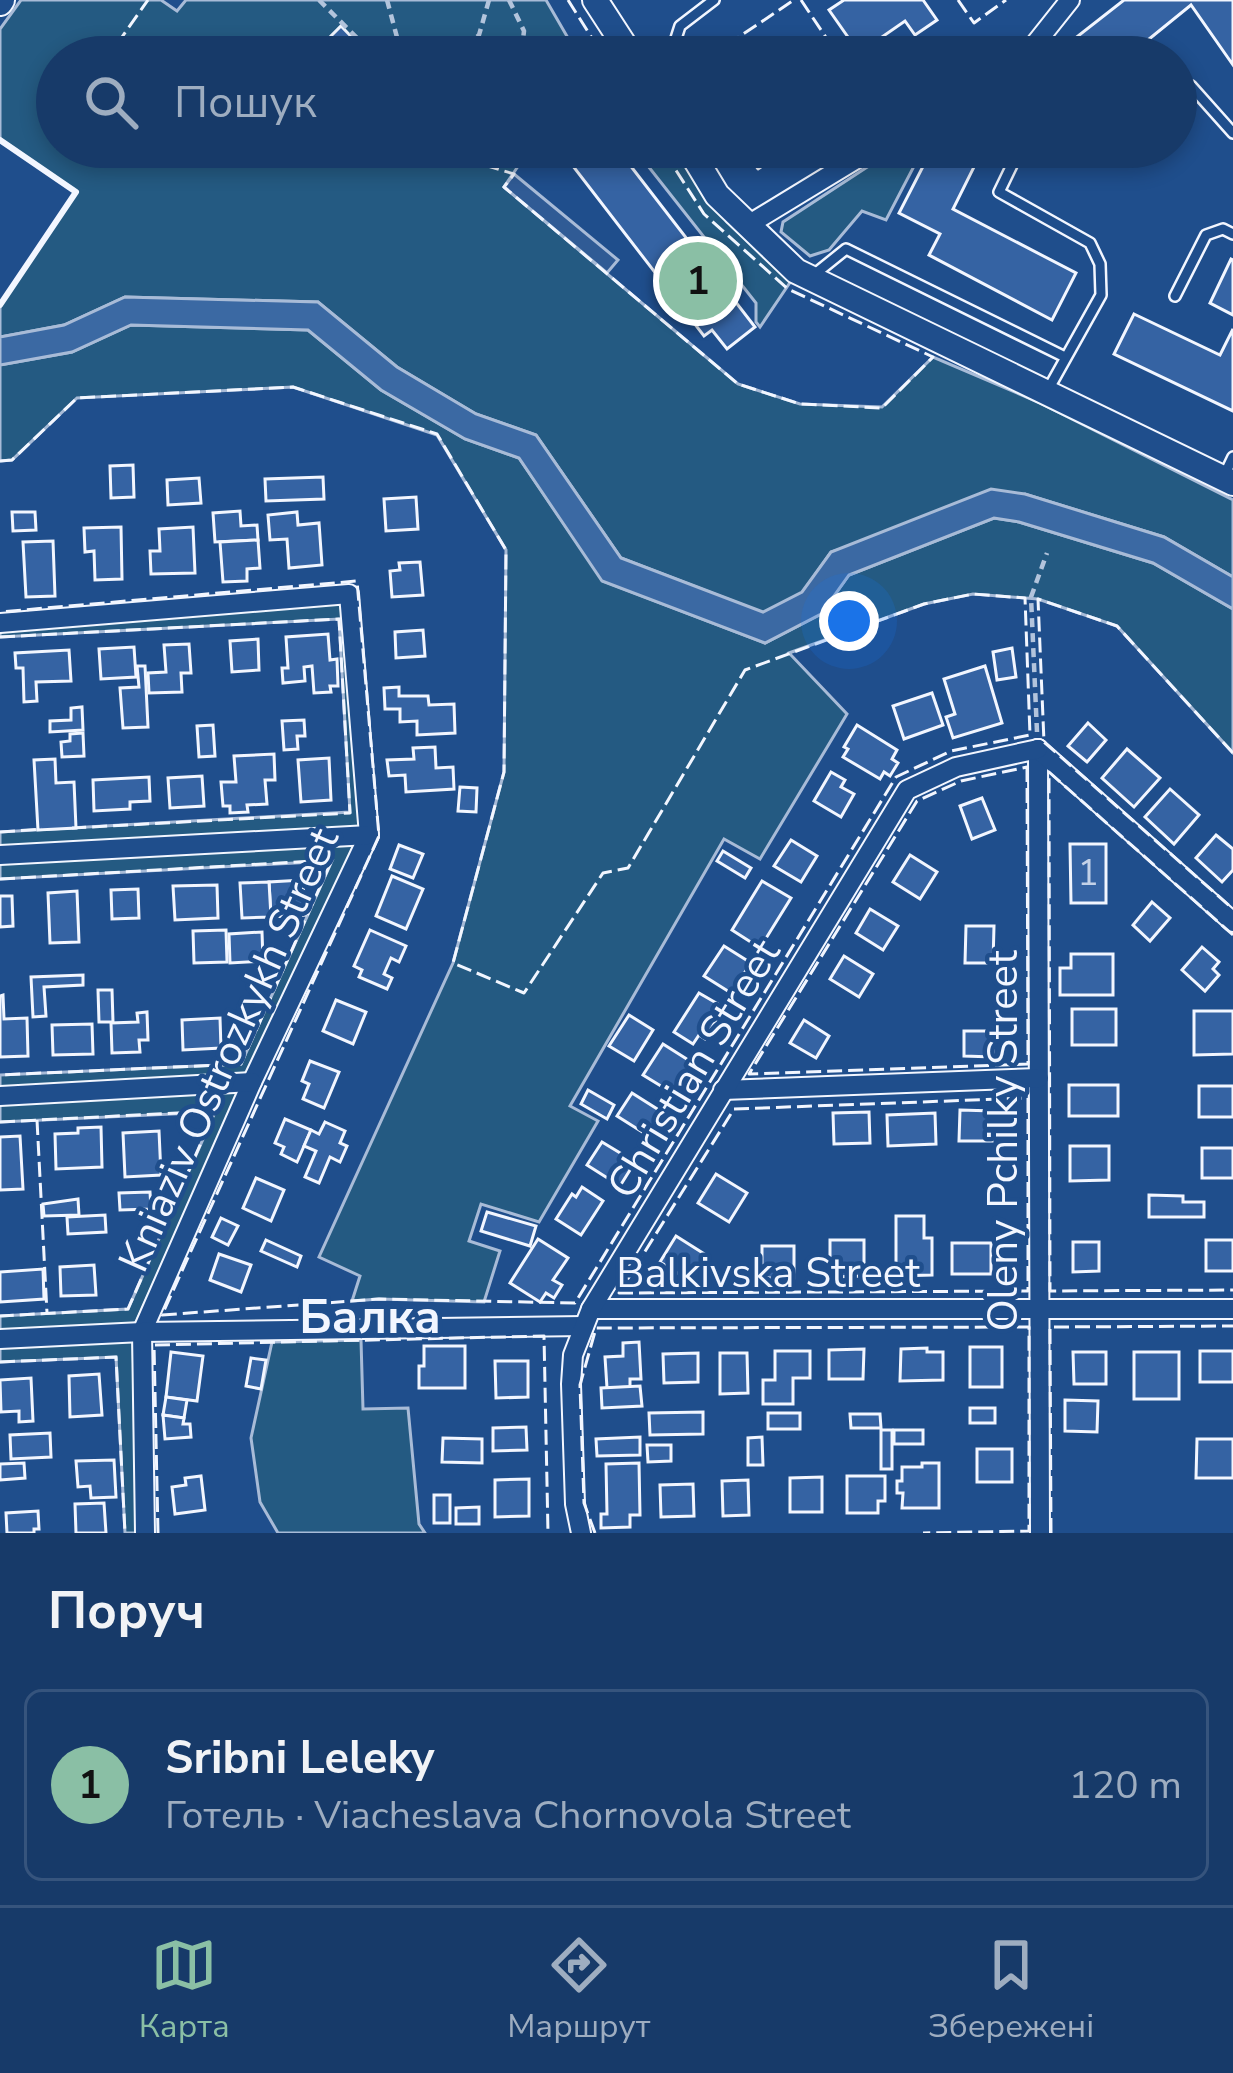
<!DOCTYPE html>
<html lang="uk">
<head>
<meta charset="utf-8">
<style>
	:root { --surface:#173a69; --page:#244571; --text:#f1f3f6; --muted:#9eadc0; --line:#36547d; --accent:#8abfa5 }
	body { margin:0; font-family:"Nunito Sans",sans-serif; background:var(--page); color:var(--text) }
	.you { position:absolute; left:849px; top:621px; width:42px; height:42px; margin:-30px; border:9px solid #fff; border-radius:50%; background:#1a73e8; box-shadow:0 0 0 18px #1a73e833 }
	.badge { display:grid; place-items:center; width:78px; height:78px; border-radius:50%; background:var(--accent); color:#111; font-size:39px; font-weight:700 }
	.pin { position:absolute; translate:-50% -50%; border:6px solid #fff; box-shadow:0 3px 12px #0006 }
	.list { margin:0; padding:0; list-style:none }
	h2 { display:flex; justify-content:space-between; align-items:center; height:156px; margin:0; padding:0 48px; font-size:51px }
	h2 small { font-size:39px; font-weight:400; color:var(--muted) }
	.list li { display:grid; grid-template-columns:78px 1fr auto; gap:36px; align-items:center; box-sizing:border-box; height:192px; margin:0 24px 24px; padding:0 24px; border:3px solid var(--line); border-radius:18px }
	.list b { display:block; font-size:45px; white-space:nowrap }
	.list p { margin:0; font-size:39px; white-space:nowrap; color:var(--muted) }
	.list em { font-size:39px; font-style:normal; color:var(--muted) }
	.icon { flex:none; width:66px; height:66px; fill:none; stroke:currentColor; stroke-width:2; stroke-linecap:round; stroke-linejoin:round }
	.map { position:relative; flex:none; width:1233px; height:1533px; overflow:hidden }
	.search { position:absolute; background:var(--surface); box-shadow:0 6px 18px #0003; left:36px; right:36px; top:36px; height:132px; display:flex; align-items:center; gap:30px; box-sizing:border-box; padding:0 42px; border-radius:66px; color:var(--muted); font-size:45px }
	.sheet { height:372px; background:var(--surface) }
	nav { display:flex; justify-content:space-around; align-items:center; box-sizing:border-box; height:168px; border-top:3px solid var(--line); background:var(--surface); font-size:33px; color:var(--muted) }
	nav a { display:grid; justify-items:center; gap:6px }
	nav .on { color:var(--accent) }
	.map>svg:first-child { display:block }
	.green { fill:#245a82; stroke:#a8bbd7; stroke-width:3 }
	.parking { fill:#305b95; stroke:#a8bbd7; stroke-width:3 }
	.water { fill:#3b69a3; stroke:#a8bbd7; stroke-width:3 }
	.building { fill:#3563a3; stroke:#f2f6ff; stroke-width:3 }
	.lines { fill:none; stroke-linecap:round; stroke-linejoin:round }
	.service-casing { stroke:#f2f6ff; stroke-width:14 }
	.minor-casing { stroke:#f2f6ff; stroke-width:22 }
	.tertiary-casing { stroke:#f2f6ff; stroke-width:28 }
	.path { stroke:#b3c4dc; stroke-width:4.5; stroke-dasharray:9 6; stroke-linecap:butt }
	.service { stroke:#1f4e8c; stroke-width:9 }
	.minor { stroke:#1f4e8c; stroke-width:18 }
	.tertiary { stroke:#1f4e8c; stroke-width:24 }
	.fence { stroke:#f2f6ff; stroke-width:3; stroke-dasharray:15 6; stroke-linecap:butt }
	.wall { stroke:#f2f6ff; stroke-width:6 }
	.labels { text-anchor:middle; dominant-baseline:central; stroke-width:9; stroke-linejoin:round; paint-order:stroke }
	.number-label { font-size:36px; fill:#c3d1e8 }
	.street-label { font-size:42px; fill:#f2f6ff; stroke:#1f4e8c }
	.quarter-label { font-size:48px; font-weight:bold; fill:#f2f6ff; stroke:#1f4e8c }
</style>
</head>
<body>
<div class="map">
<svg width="1233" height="1533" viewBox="0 0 1233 1533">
	<rect width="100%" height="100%" fill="#1f4e8c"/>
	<g class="green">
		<path d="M21 0H161L177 11 186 0H546L579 57H57V147H531L504 187 738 384 800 404 882 407 933 357 1038 402 1233 500V577L1164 537 1025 494 831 552 802 593 764 613 621 558 536 435 476 414 397 367 318 302 125 297 64 325 0 337V305L76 192 0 140V29Z"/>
		<path d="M633 147H677L727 222 791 281 760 327 756 322V303Z"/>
		<path d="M898 147H924L886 220 862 211 829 250 810 256 781 232 783 222Z"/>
		<path d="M131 325 308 330 381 390 465 439 519 458 603 581 765 643 821 614 849 575 994 518 1019 522 1153 563 1233 609V753L1117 626 1038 599 973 594 924 604 789 653 847 714 760 859 724 839 570 1106 598 1121 539 1222 481 1204 469 1241 500 1251 484 1302 379 1299 352 1301 360 1276 319 1257 453 963 504 772 506 550 437 435 293 387 77 398 12 460 0 461V365L72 352Z"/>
		<path d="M341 603 360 828 0 847V832L350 812 339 619 0 637V631Z"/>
		<path d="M356 843 246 1075 0 1089V1075L241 1064 332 861 0 879V862Z"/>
		<path d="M239 1091 135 1325 0 1332V1316L128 1309 215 1112 0 1122V1104Z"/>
		<path d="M133 1340 137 1533H125L116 1357 0 1362V1347Z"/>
		<path d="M361 1340 363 1409 408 1408 419 1524 425 1533H278L260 1502 251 1438 272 1342Z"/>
	</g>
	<path class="parking" d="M514 174 618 260 607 273 504 187Z"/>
	<path class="water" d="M125 297 318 302 397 367 476 414 536 435 621 558 763 612 802 592 831 552 991 489 1025 494 1164 537 1233 577V609L1153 563 1019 522 994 518 849 575 821 614 765 643 602 581 519 458 465 439 381 390 308 330 131 325 72 352 0 365V337L64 325Z"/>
	<g class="building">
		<path d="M844 0H923L937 20 915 35 905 21 879 39 886 48 874 57H862L829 10Z"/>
		<path d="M1124 0H1233V65L1191 5 1127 57H1079L1069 43Z"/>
		<path d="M341 26 371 57H326L318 49Z"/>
		<path d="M616 147 755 327 727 349 712 330 704 336 559 148Z"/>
		<path d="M933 147H965L980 155 953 209 1076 273 1052 320 929 255 940 234 899 213Z"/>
		<path d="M1231 259 1233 260V315L1210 303Z"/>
		<path d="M1134 314 1220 355 1233 329V411L1114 354Z"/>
		<path d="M133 465 134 497 111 498 110 466Z"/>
		<path d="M323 477 324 499 266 501 265 479Z"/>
		<path d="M199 478 201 503 168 505 167 480Z"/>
		<path d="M416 497 418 529 386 531 384 499Z"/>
		<path d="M240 511 241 526 257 525 258 540 215 542 213 513Z"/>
		<path d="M12 512H35L36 530 13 531Z"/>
		<path d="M297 512 298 525 319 523 322 565 289 568 287 539 270 540 268 515Z"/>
		<path d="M121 527 122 579 95 580 94 551 85 552 84 528Z"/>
		<path d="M193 527 195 573 151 574 150 551H160L159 529Z"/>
		<path d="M258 540 260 568 247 569V581L223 582 220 542Z"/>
		<path d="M53 541 55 596 26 597 23 542Z"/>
		<path d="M420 562 423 595 392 597 390 571 400 570 399 563Z"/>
		<path d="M423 630 425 656 396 658 395 632Z"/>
		<path d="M328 634 330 660 337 659 338 686H330L331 692 314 693 312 666 304 667 305 681 283 683 282 668H288L286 637Z"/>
		<path d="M258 639 259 670 232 672 230 641Z"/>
		<path d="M189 644 191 673H181L182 692 149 693 148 673 166 672 164 645Z"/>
		<path d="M134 647 136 677 101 679 99 649Z"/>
		<path d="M1012 648 1016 677 997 680 993 652Z"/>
		<path d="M69 650 71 681 36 682 37 701 24 702 23 668H16L15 653Z"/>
		<path d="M137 666H145L148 727 123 728 120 688 139 687Z"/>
		<path d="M985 666 1002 723 953 738 946 717 955 714 944 679Z"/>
		<path d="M399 687V696H428L429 705 454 704 455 733 417 735V721L400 722V709H385L384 688Z"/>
		<path d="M932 693 943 725 904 739 893 706Z"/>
		<path d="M82 707 83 730 50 732V721L71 720V708Z"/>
		<path d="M304 720 305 736H297L298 749 284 750 282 721Z"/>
		<path d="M1088 723 1106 740 1087 762 1068 746Z"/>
		<path d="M213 725 215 756 199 757 197 726Z"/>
		<path d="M857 725 897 750 892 759 898 763 890 776 884 772 880 779 843 757 848 749 844 747Z"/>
		<path d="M83 733 84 756 62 757 61 742 70 741V734Z"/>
		<path d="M435 747 436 768 453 767 454 789 406 792 405 775 389 776 387 760 414 759 413 748Z"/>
		<path d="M1127 749 1160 778 1134 807 1102 778Z"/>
		<path d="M274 754 275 780H265L267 804 247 805 248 812 230 813V806H223L221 782H236L234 756Z"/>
		<path d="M329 758 331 800 301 802 298 760Z"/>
		<path d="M55 759 56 783 74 782 76 828 38 830 34 760Z"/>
		<path d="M831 772 845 780 841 787 854 794 841 817 814 801Z"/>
		<path d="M202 776 204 806 170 808 168 778Z"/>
		<path d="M149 777 150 801 130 802V809L94 811 93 780Z"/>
		<path d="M460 787 477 788 476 812 458 811Z"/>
		<path d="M1170 789 1199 815 1174 844 1145 817Z"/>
		<path d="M982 798 995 830 972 839 960 806Z"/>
		<path d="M1216 835 1233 849V870L1222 882 1196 858Z"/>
		<path d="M791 840 817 856 801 882 774 866Z"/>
		<path d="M1070 844H1106V903H1071Z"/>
		<path d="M399 845 423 854 413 878 390 869Z"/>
		<path d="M723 851 751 868 745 878 717 861Z"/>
		<path d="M910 855 937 872 920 899 893 882Z"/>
		<path d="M392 876 423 889 406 929 376 916Z"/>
		<path d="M303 880 305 915 271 917 269 882Z"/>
		<path d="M762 881 791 898 760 948 732 930Z"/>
		<path d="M269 882 271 917 242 918 240 883Z"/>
		<path d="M217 885 218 918 175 920 173 886Z"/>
		<path d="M138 889 139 918 112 919 111 890Z"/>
		<path d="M77 891 79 942 50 943 48 893Z"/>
		<path d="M0 896H12L13 926 0 927Z"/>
		<path d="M1152 902 1170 918 1150 941 1133 925Z"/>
		<path d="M870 909 898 926 883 950 856 933Z"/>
		<path d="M966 926H994L993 963H965Z"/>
		<path d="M226 930 227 962 194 963 193 931Z"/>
		<path d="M370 930 406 946 399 962 391 958 384 974 392 978 387 989 359 977 362 970 354 966Z"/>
		<path d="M262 932 263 961 230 963 229 934Z"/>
		<path d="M724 946 751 963 731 993 704 976Z"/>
		<path d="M1202 947 1219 962 1213 969 1219 975 1205 991 1182 970Z"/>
		<path d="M1071 954H1113V995H1060V968H1071Z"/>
		<path d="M844 956 873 974 859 997 830 979Z"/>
		<path d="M83 975V985L44 987 46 1016 33 1017 31 977Z"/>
		<path d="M98 990H112L113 1022H99Z"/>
		<path d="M699 993 718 1004 714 1011 720 1014 705 1039 699 1035 693 1044 674 1032Z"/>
		<path d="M3 995 4 1019 27 1018 28 1056 0 1057V996Z"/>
		<path d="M336 1000 366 1012 353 1044 323 1031Z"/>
		<rect x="1072" y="1009" width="44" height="36"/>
		<path d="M1194 1011H1233V1054L1194 1055Z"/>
		<path d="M147 1012 148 1040H139L140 1052 112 1053 111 1023 138 1022 137 1013Z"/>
		<path d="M629 1015 653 1030 634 1061 609 1046Z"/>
		<path d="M220 1018 221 1048 183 1050 182 1020Z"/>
		<path d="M804 1020 829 1036 816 1058 790 1043Z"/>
		<path d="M92 1024 93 1054 53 1055 52 1025Z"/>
		<path d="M964 1031H993V1057L964 1056Z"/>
		<path d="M663 1044 693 1063 674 1094 643 1075Z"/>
		<path d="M310 1061 339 1072 324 1108 303 1099 309 1084 302 1081Z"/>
		<rect x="1069" y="1085" width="49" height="31"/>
		<rect x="1199" y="1086" width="34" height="31"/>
		<path d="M588 1090 614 1105 607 1119 581 1104Z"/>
		<path d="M632 1093 662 1112 647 1135 617 1116Z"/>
		<path d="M960 1110 993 1111 992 1141H959Z"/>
		<path d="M869 1112 870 1143 834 1144 833 1113Z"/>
		<path d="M935 1113 936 1144 888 1146 887 1115Z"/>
		<path d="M285 1119 311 1130 297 1162 281 1154 284 1147 275 1143Z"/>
		<path d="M325 1122 345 1131 340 1143 347 1146 340 1162 330 1157 319 1183 305 1177 316 1151 304 1146 311 1130 319 1134Z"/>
		<path d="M101 1127 102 1167 56 1169 55 1134 78 1133V1128Z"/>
		<path d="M159 1131 161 1175 125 1177 123 1133Z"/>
		<path d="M20 1136 23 1189 0 1190V1137Z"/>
		<path d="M602 1142 635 1162 620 1186 587 1165Z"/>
		<path d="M1070 1146H1109V1180L1070 1181Z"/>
		<rect x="1202" y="1148" width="31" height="30"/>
		<path d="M716 1174 747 1193 729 1222 698 1203Z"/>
		<path d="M256 1178 284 1190 271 1221 243 1208Z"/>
		<path d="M582 1187 603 1201 581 1235 556 1219 572 1194 576 1197Z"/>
		<path d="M150 1192 151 1209 120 1210 119 1193Z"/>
		<path d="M1149 1195 1183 1196V1202H1204V1217H1149Z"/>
		<path d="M78 1199 79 1215 44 1216 43 1204Z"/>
		<path d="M487 1212 536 1226 530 1246 481 1231Z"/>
		<path d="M105 1215 106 1232 68 1234 67 1217Z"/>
		<path d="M896 1216H924V1238H932V1275L896 1276Z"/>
		<path d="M221 1218 238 1226 228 1245 212 1237Z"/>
		<path d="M676 1236 706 1255 690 1281 660 1262Z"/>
		<path d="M538 1239 568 1258 553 1280 562 1285 554 1298 546 1293 540 1302 510 1283Z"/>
		<path d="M266 1240 301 1256 297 1267 261 1251Z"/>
		<path d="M830 1240H864V1276L830 1277Z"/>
		<rect x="1206" y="1240" width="27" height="31"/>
		<path d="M1073 1242H1099V1271L1073 1272Z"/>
		<rect x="952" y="1243" width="39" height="31"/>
		<rect x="762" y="1246" width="32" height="32"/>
		<path d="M219 1254 251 1265 241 1292 210 1280Z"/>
		<path d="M94 1265 96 1295 61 1296 60 1267Z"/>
		<path d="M43 1269 44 1299 0 1302V1272Z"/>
		<path d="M639 1342 641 1379H630V1387L607 1388 605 1357 623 1356V1343Z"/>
		<path d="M424 1346H465V1388H419V1366H424Z"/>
		<rect x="970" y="1347" width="32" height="40"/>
		<path d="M927 1348V1352H943V1380L900 1381 901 1349Z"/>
		<path d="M864 1349 863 1379H829V1350Z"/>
		<path d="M775 1351H810V1378H793V1404H763V1380H775Z"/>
		<rect x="1200" y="1351" width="33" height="31"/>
		<path d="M171 1352 203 1356 197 1401 166 1397Z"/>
		<path d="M1073 1352H1106V1384H1074Z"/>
		<rect x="1134" y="1352" width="45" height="47"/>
		<path d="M698 1353V1382L664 1383 663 1354Z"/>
		<path d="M720 1353H747L748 1393 720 1394Z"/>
		<path d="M251 1358 266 1360 261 1389 246 1386Z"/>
		<path d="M495 1361H528V1397L496 1398Z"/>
		<path d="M99 1374 102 1415 70 1417 69 1376Z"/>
		<path d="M31 1378 33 1421 19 1422V1411L1 1412 0 1380Z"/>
		<path d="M640 1386 642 1406 602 1408 601 1388Z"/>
		<path d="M166 1397 187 1400 184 1418 163 1415Z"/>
		<path d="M1065 1400 1098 1401 1097 1432 1065 1431Z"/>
		<rect x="970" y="1408" width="25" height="15"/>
		<path d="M703 1412V1434L650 1435 649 1413Z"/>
		<rect x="768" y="1413" width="32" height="16"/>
		<path d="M850 1414H880L881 1428H851Z"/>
		<path d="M163 1415 184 1418 183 1424H190L191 1437 165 1439Z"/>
		<path d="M526 1427 527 1450 493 1451V1428Z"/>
		<rect x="881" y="1430" width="11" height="39"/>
		<rect x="894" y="1430" width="29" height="14"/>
		<path d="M50 1433 51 1457 11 1459 10 1435Z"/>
		<path d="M640 1437V1455L597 1456 596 1439Z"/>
		<path d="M762 1437 763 1465H748V1438Z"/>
		<path d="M443 1438 482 1439V1463L442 1462Z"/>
		<path d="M1197 1439H1233V1478H1196Z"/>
		<path d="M647 1445H671V1461L648 1462Z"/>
		<rect x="977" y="1449" width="35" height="33"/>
		<path d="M114 1460 116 1497 91 1498 90 1486 78 1487 76 1461Z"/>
		<path d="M24 1463 25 1478 0 1480V1464Z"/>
		<path d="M639 1463 640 1515H630V1527L601 1528V1514H607L606 1464Z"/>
		<path d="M922 1463H939V1508H902L903 1493H897V1481H902V1467H922Z"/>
		<path d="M201 1476 205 1510 175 1514 172 1487 186 1485 185 1478Z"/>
		<path d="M847 1476H885V1501H878V1513H847Z"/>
		<path d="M822 1477V1512H790V1478Z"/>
		<path d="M529 1479V1516L495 1517V1480Z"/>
		<path d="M748 1480 749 1515 723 1516 722 1481Z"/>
		<path d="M693 1484 694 1516 661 1517 660 1485Z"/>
		<rect x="434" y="1495" width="16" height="28"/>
		<path d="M104 1503 106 1533H76L75 1504Z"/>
		<path d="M479 1507V1524H456V1508Z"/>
		<path d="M38 1511 39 1529H34V1533H7L6 1513Z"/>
	</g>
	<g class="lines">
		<g class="service-casing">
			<g id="service">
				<path d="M670 57 680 26 714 0"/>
				<path d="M1176 91 1191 86 1233 133"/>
				<path d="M1010 147 1013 163 999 192 1090 243 1100 264 1101 295 1049 388"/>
				<path d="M815 274 846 249 1065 357"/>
				<path d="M1175 296 1206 235 1223 229 1233 234"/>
				<path d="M1223 478 1233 457"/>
			</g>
		</g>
		<g class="minor-casing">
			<g id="minor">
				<path d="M1016 57 1035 44 1070 0"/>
				<path d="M748 225 876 147"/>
				<path d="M0 623 349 594 369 835 252 1082 142 1332 145 1533"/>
				<path d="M1038 749 1040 1533"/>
				<path d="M1038 749 1233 922"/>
				<path d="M0 855 369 835"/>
				<path d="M723 1090 1039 1078"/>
				<path d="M0 1096 252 1082"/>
				<path d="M591 1309H1233"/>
				<path d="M0 1339 142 1332 584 1326"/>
				<path d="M581 1533 575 1504 571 1384 573 1355 591 1309 907 790 956 767 1038 749"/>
			</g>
		</g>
		<g class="tertiary-casing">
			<g id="tertiary">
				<path d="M595 0 632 57"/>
				<path d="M0 3 2 0"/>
				<path d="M688 147 717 195 796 271 1233 483"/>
			</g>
		</g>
		<g class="path">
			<path d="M319 0 376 57"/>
			<path d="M387 0 398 41 395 57"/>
			<path d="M509 0 524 31 521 57"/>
			<path d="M467 46 477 57"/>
			<path d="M455 57 479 35 489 0"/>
			<path d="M1037 732 1031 597 1047 553"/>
		</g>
		<use href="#service" class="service"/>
		<use href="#minor" class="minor"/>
		<use href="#tertiary" class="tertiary"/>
		<g class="fence">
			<path d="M568 0 604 57"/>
			<path d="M801 0 839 57"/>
			<path d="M958 0 974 23 1006 0"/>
			<path d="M119 57 110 54 148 0"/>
			<path d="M709 57 794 0"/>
			<path d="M424 147 514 174 504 187 738 384 800 404 882 408 933 357 788 289 704 214 661 147"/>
			<path d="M743 147 758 169 790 147"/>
			<path d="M0 461 12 460 77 398 293 387 437 434 506 550 504 772 453 963 524 993 603 873 628 868 745 670 924 604 973 594 1025 598 1030 735 951 751 896 777 575 1303 379 1299 162 1315 379 836 357 581 0 612"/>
			<path d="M0 637 339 619 350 813 72 828"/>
			<path d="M1233 753 1117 626 1038 599 1044 742 1233 909"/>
			<path d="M1027 767 1028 1064 749 1074 917 801 961 781Z"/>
			<path d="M0 832 42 829"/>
			<path d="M0 879 332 860 241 1064 0 1075"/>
			<path d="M1233 935 1049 772 1050 1291 1233 1290"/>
			<path d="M1028 1098V1291L619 1293 734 1109Z"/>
			<path d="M37 1120 47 1313"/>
			<path d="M0 1122 215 1111 128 1309 0 1316"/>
			<path d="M0 1362 116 1357 125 1533"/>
			<path d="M158 1533 154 1345 544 1336 548 1533"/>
			<path d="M595 1533 584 1503 580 1385 596 1328 1029 1327V1531L923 1533"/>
			<path d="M1051 1533 1050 1327 1233 1326"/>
		</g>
		<path class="wall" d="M0 140 76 192 0 305"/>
	</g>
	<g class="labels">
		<g class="number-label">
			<text x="1088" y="873">1</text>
		</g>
		<g class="street-label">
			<text transform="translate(229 1050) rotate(-66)">Kniaziv Ostrozkykh Street</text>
			<text transform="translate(694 1069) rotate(-59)">Christian Street</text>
			<text transform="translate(1003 1141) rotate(-90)">Oleny Pchilky Street</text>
			<text x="768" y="1273">Balkivska Street</text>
		</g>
		<g class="quarter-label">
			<text x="370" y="1317">Балка</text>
		</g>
	</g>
</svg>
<div class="you"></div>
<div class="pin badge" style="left:698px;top:281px">1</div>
<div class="search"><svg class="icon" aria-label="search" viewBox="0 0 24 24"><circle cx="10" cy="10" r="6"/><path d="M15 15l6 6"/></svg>Пошук</div>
</div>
<section class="sheet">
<h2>Поруч<small></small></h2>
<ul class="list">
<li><span class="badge">1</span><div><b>Sribni Leleky</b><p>Готель · Viacheslava Chornovola Street</p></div><em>120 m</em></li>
</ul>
</section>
<nav>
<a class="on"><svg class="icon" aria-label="map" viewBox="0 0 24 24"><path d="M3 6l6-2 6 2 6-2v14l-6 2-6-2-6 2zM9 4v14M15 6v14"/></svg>Карта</a>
<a><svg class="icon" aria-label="directions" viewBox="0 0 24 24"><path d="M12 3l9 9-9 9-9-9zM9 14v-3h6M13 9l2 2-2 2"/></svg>Маршрут</a>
<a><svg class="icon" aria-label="saved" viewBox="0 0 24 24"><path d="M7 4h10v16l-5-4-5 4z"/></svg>Збережені</a>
</nav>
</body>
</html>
